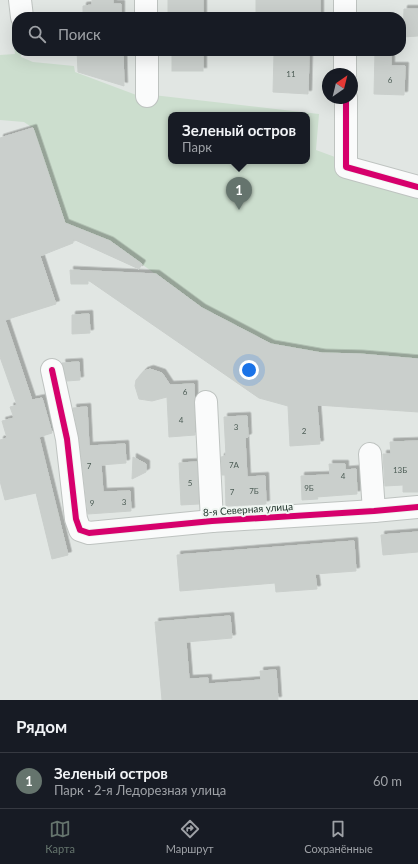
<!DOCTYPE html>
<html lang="ru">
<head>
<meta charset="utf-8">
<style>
	:root { --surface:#171b24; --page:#20242c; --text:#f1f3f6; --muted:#9ea1a6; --line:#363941; --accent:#65746d }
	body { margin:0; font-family:Lato,sans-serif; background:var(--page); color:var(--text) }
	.compass { position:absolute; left:322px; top:68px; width:36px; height:36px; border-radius:50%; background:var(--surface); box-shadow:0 4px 16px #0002; rotate:35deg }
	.you { position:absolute; left:249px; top:370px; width:14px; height:14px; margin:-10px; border:3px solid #fff; border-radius:50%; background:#1a73e8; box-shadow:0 0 0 6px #1a73e833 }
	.badge { display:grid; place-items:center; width:26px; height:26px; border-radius:50%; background:var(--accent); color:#fff; font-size:13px; font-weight:700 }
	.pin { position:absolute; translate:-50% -33px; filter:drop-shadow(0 1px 2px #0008) }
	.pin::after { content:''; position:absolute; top:21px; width:14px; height:12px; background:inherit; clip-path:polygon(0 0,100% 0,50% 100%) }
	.popup { position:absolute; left:168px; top:112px; width:142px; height:52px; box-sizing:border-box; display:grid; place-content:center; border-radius:8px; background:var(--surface); filter:drop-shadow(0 1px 3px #0005); font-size:13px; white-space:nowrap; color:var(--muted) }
	.popup b { font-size:15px; color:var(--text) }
	.popup::after { content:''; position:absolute; left:50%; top:100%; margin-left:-8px; border:8px solid transparent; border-top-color:var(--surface) }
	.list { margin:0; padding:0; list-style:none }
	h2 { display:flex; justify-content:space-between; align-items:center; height:52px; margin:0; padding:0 16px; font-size:17px }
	h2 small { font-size:13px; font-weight:400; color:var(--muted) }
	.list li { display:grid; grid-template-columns:26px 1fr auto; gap:12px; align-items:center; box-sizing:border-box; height:56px; padding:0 16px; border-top:1px solid var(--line) }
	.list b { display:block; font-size:15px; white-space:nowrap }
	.list p { margin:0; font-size:13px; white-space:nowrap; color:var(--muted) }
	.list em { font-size:13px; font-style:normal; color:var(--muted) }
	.icon { flex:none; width:22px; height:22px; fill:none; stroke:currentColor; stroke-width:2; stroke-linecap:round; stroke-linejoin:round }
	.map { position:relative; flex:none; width:418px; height:700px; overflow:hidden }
	.search { position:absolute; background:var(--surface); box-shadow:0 4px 16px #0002; left:12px; right:12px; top:12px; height:44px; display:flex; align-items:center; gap:10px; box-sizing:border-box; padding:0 14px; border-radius:16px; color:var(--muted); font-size:15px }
	.sheet { height:108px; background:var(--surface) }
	nav { display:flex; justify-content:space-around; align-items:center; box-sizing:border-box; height:56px; border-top:1px solid var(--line); background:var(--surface); font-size:11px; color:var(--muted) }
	nav a { display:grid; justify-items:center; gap:2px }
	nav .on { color:var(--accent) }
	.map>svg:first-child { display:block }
	.green { fill:#ccdece; fill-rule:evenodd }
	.building { fill:#cacfcc; stroke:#cacfcc; filter:url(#shadow) }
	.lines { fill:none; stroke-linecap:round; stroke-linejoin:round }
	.minor-casing { stroke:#bec3c0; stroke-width:24 }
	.minor { stroke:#fafbfb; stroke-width:22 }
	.cycleway-casing { stroke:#eff5f1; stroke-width:8 }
	.cycleway { stroke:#d6006c; stroke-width:6 }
	.labels { text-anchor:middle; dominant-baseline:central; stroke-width:4; stroke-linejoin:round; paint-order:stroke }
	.number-label { font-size:8px; fill:#4d5d56 }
	.street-label { font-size:10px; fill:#22362d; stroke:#eff5f1 }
</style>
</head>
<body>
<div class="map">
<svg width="418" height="700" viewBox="0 0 418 700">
	<defs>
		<filter id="shadow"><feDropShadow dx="3.5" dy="-3.5" stdDeviation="0" flood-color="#0004"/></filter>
	</defs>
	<rect width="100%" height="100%" fill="#e1e6e3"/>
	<path class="green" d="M12 28H17V51H21V57L33 62 74 66 75 72 139 96 153 95 319 114 316 150 335 157 341 169 418 191V359L360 354 322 353 271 344 202 308 110 241 65 223 33 128 24 122 0 120V55L15 54ZM171 115H307V161H171Z"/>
	<g class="building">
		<path d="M92 0H113V4H121V17H83V6L92 5Z"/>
		<rect x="168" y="0" width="35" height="17"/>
		<rect x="256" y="0" width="64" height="17"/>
		<path d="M404 9H418V36L403 37Z"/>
		<path d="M77 51H123L124 86 78 72Z"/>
		<rect x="172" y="51" width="31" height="20"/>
		<path d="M375 51H391V66H405L404 95 374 94Z"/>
		<path d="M274 54 309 55 308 94 273 92Z"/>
		<path d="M33 128 65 223 110 241 142 264 139 269 73 239V243L40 256 56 304 5 320 32 400 42 398 52 433 39 437 68 555 52 559 36 493 5 500 0 481V440L7 438 2 421 14 418 10 407 17 405 0 357V138Z"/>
		<path d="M70 270 156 274 202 308 271 344 322 353 360 354 418 359V412L317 405 320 444 290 446 288 406 259 398 88 280V284H71Z"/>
		<path d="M89 314 90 333 72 334V315Z"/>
		<path d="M79 362 80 380 67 381 62 363Z"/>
		<path d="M150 369 162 373 170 385 194 384 195 435 169 437 167 397 152 401 139 399 135 386 136 380 144 371Z"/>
		<path d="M87 407 89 446 125 444 126 463 101 465 103 492 130 491 131 511 88 514 79 438 73 408Z"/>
		<path d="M247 416 248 437 245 438 247 477 265 476 266 504 226 506 225 475H222L221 461V457L226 456 224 417Z"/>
		<path d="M418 441V492H403V485L385 486 383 454H391L390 442Z"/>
		<path d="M133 457 146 464V472L132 479Z"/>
		<path d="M197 462 199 504 181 505 179 463Z"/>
		<path d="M329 464H345V470L356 469 357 494 317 497 318 499 302 500 301 476 330 475Z"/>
		<path d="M418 532V552L383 555 381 535Z"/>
		<path d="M354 541 356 571 315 574 317 589 276 592 275 583 180 591 177 555Z"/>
		<path d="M230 616 232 638 186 642 189 679 208 678V684L261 680 260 671 276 670 278 700H162L155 622Z"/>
	</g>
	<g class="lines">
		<g class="minor-casing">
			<g id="minor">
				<path d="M20 0 22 17"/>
				<path d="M146 0V17"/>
				<path d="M345 0V17"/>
				<path d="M147 51V96"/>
				<path d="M345 51V74"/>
				<path d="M346 98V167L418 187"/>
				<path d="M52 370 67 439 76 519 80 530 89 533 212 521 374 511 418 507"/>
				<path d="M206 402 212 521"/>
				<path d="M370 454 374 511"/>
			</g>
		</g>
		<use href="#minor" class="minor"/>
		<g class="cycleway-casing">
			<g id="cycleway">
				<path d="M346 98V167L418 187"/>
				<path d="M52 370 67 439 76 519 80 530 89 533 212 521 374 511 418 507"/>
			</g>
		</g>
		<use href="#cycleway" class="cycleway"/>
	</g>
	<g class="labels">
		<g class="number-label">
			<text x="291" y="74">11</text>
			<text x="390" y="80">6</text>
			<text x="185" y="392">6</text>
			<text x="181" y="420">4</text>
			<text x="236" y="427">3</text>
			<text x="304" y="431">2</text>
			<text x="234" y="465">7А</text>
			<text x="89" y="466">7</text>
			<text x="400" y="470">13Б</text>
			<text x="343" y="476">4</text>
			<text x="190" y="483">5</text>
			<text x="309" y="488">9Б</text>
			<text x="254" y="491">7Б</text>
			<text x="232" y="492">7</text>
			<text x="124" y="502">3</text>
			<text x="92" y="503">9</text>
		</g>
		<g class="street-label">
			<text transform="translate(248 509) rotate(-4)">8-я Северная улица</text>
		</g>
	</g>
</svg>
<svg class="compass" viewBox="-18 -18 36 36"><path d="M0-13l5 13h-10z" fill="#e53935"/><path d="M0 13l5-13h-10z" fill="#9ea1a6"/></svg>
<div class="you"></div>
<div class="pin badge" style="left:239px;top:210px">1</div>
<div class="popup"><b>Зеленый остров</b>Парк</div>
<div class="search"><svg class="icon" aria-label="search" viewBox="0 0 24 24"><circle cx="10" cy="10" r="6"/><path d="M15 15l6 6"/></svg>Поиск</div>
</div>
<section class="sheet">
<h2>Рядом<small></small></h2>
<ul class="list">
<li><span class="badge">1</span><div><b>Зеленый остров</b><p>Парк · 2-я Ледорезная улица</p></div><em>60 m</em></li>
</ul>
</section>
<nav>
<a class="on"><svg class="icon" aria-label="map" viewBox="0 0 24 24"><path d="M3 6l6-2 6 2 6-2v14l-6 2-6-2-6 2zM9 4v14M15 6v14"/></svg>Карта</a>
<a><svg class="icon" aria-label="directions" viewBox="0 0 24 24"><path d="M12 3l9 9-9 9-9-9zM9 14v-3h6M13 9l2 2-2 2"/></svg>Маршрут</a>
<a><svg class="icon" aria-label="saved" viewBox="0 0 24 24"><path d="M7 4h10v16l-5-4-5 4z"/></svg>Сохранённые</a>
</nav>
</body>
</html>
